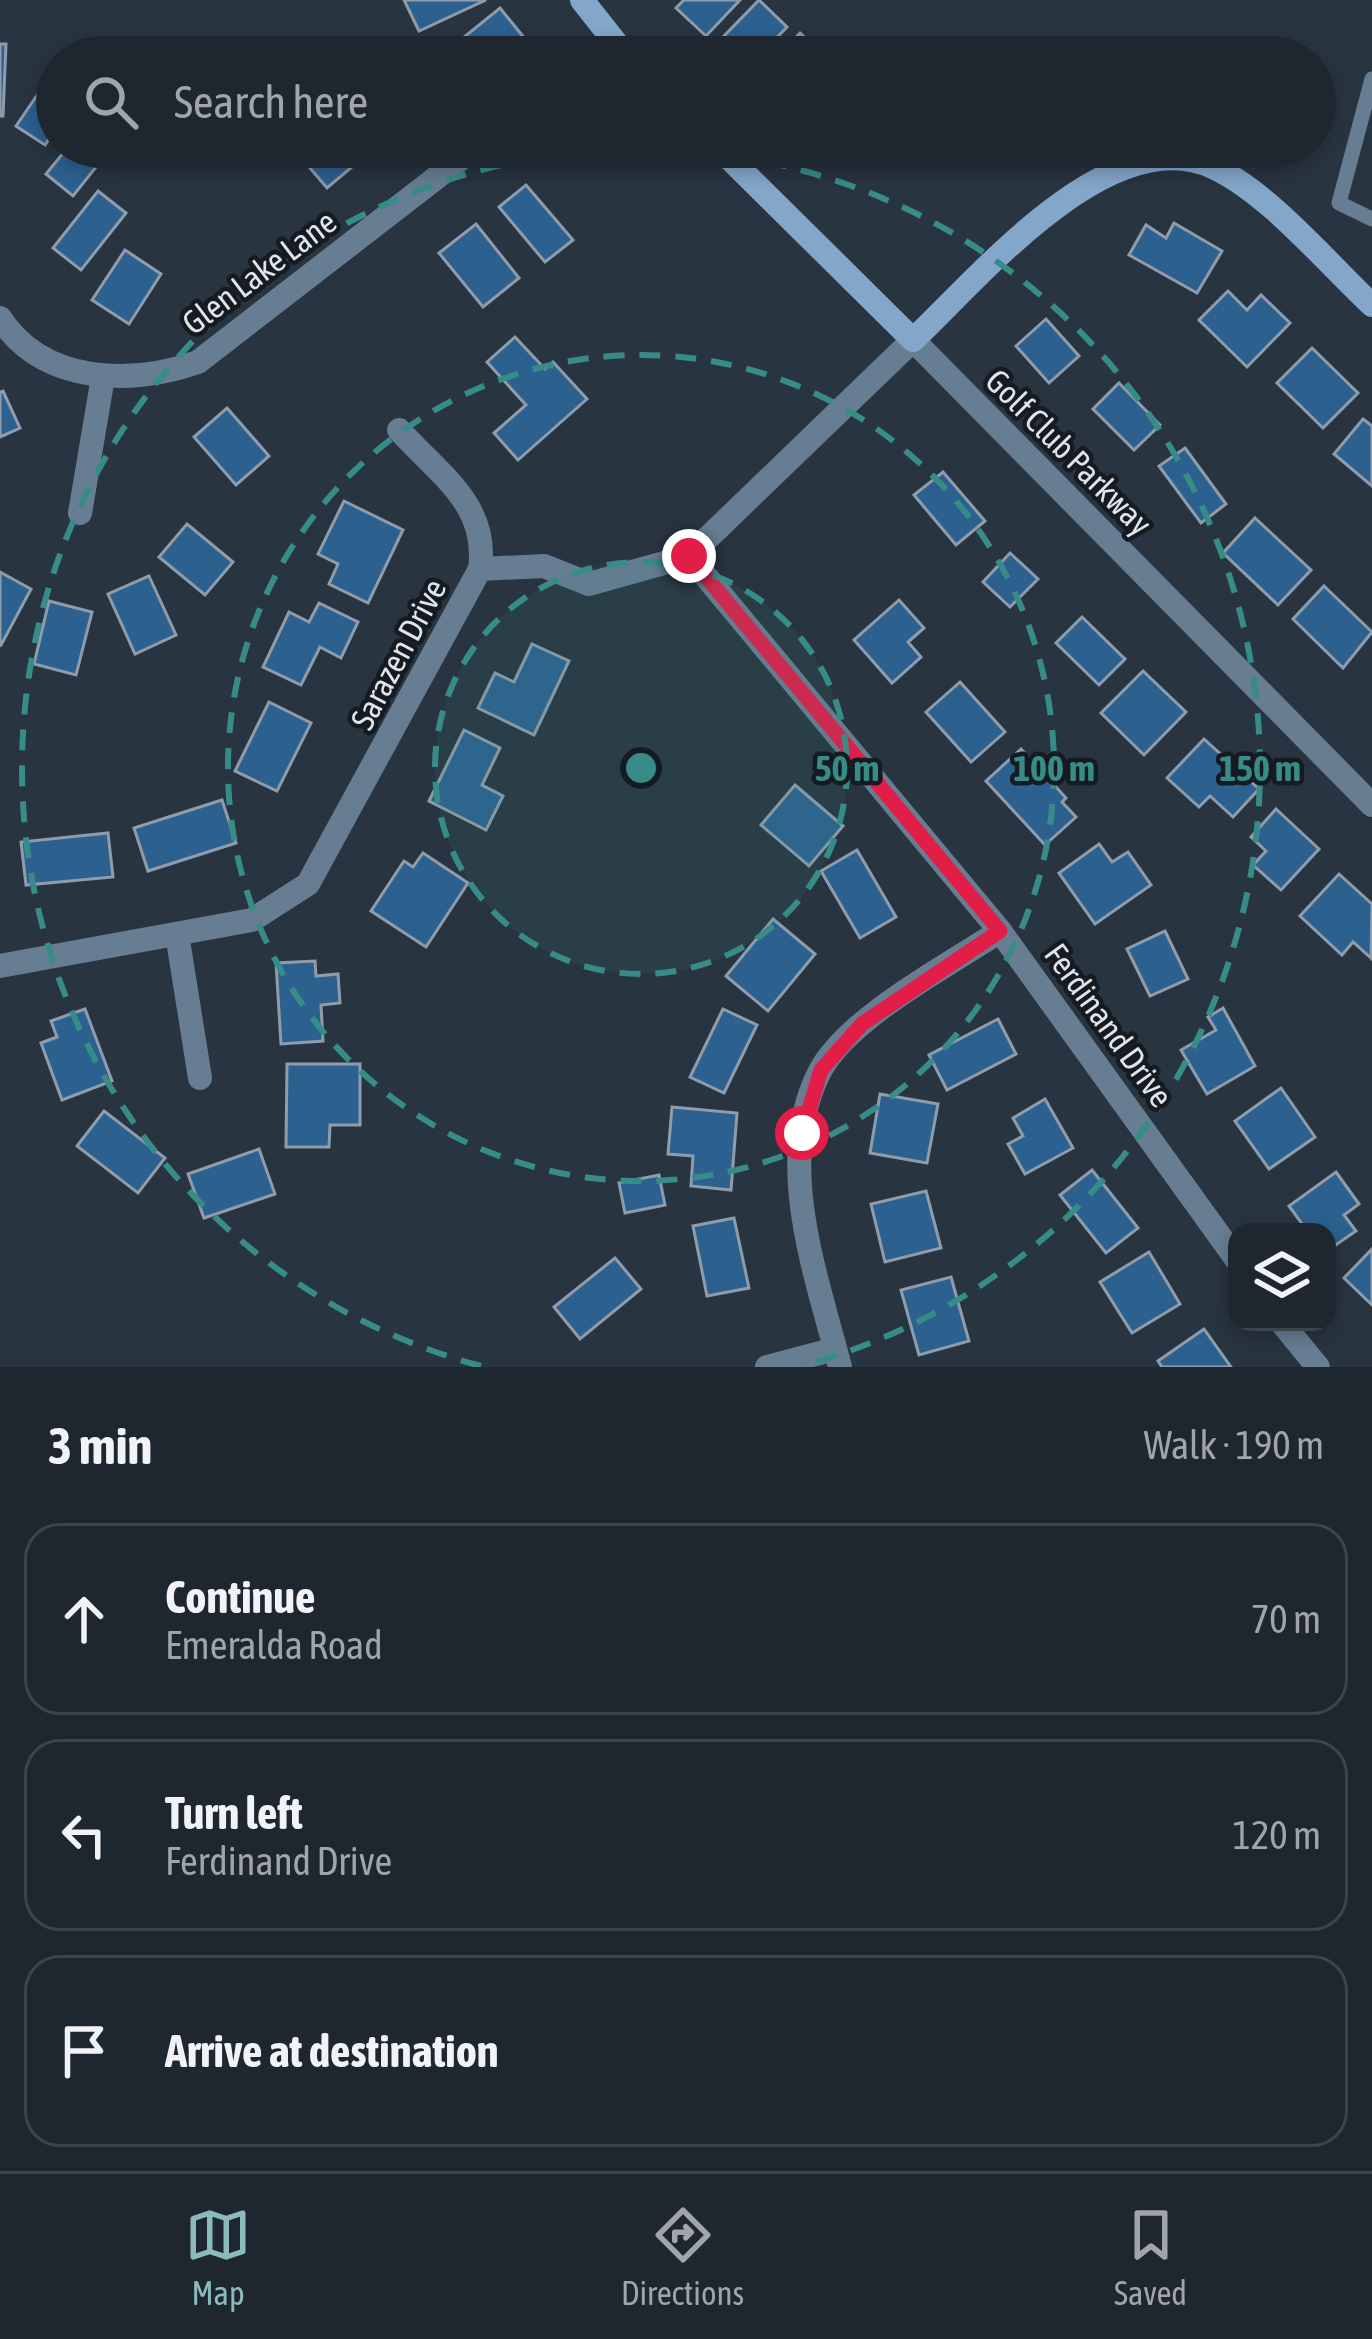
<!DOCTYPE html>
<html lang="en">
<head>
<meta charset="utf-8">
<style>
	:root { --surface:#1e2730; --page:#262f38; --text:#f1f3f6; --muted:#a1a5ab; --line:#3c444c; --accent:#8bbbb9 }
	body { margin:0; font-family:"Asap Condensed",sans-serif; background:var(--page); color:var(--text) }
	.controls { position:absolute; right:36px; bottom:36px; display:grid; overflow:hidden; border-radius:24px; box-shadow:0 6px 18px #0003 }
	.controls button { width:108px; height:108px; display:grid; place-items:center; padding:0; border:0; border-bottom:3px solid var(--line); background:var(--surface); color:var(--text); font:60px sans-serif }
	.stop { position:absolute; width:36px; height:36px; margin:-27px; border:9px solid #e11d48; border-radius:50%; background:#fff }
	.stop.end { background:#e11d48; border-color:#fff; box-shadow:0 3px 12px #0008 }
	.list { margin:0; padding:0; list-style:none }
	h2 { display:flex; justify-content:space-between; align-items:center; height:156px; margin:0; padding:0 48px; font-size:51px }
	h2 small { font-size:39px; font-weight:400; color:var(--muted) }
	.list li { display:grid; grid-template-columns:78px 1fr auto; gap:36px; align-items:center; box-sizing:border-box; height:192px; margin:0 24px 24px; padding:0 24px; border:3px solid var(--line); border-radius:36px }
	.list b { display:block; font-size:45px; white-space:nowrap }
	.list p { margin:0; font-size:39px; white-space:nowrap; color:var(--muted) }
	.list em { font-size:39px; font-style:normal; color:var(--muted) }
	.icon { flex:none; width:66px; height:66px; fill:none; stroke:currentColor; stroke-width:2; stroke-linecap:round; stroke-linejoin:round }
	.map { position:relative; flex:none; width:1372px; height:1367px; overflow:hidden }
	.search { position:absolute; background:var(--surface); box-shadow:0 6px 18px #0003; left:36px; right:36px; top:36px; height:132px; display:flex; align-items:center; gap:30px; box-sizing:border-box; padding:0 42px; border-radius:66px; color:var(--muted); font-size:45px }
	.sheet { height:804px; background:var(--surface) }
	nav { display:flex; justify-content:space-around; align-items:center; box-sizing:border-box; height:168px; border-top:3px solid var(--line); background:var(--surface); font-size:33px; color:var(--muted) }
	nav a { display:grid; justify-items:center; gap:6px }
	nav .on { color:var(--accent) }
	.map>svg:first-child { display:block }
	.building { fill:#2c608e; stroke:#8e9cab; stroke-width:3 }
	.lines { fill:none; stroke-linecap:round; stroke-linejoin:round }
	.lane { stroke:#677d92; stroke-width:15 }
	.street { stroke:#677d92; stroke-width:24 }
	.secondary { stroke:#83a6c9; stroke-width:24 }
	.route { stroke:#e11d48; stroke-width:15 }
	.ring { fill:none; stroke:#388c87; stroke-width:6; stroke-dasharray:21 15 }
	.labels { text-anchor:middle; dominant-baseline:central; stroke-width:9; stroke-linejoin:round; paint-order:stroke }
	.street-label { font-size:33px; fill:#dee5ed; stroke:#151b20 }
	.centre { fill:#388c87; stroke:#151b20; stroke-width:6 }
	.ring-label { font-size:36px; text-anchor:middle; font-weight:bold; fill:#388c87; stroke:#151b20; stroke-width:9; stroke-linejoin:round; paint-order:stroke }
</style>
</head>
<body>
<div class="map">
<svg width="1372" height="1367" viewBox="0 0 1372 1367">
	<rect width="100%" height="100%" fill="#283440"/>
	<g class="building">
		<path d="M404 0H486L419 31Z"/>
		<path d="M684 0H740L706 36 676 8Z"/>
		<path d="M759 0 787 27 758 57H730L738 49 724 36Z"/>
		<path d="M500 8 526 40 504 57H462L453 46Z"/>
		<path d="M800 33 825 57H777Z"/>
		<path d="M0 44H6L3 116H0Z"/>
		<path d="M57 66V127L45 145 16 126Z"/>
		<path d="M68 147H112L73 196 46 174Z"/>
		<path d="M292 147H347L359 161 327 188Z"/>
		<path d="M526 185 573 240 545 262 499 207Z"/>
		<path d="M98 191 126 213 81 270 53 248Z"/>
		<path d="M1174 223 1222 251 1197 293 1129 255 1146 225 1166 238Z"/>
		<path d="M476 224 519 278 483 307 439 253Z"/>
		<path d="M125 250 161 274 129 324 92 300Z"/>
		<path d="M1228 291 1247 310 1261 295 1290 323 1247 367 1199 320Z"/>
		<path d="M1046 319 1079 356 1049 383 1016 346Z"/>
		<path d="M515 337 545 369 553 362 587 399 518 460 494 433 526 405 487 362Z"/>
		<path d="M1312 348 1358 393 1323 428 1277 383Z"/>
		<path d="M1119 383 1160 425 1134 450 1093 409Z"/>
		<path d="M3 391 20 428 0 437V392Z"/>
		<path d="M227 408 269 456 236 485 194 437Z"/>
		<path d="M1363 419 1372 426V486L1334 454Z"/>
		<path d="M1185 448 1226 504 1201 523 1159 466Z"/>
		<path d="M943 472 985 521 956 545 914 495Z"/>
		<path d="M344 501 403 530 368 603 329 584 338 564 318 554Z"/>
		<path d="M1255 518 1311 570 1278 605 1223 553Z"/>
		<path d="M187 524 233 562 205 595 159 557Z"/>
		<path d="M1010 553 1038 579 1010 607 983 582Z"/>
		<path d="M0 572 31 589 1 645 0 644Z"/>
		<path d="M149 576 176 635 135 654 108 594Z"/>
		<path d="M1324 586 1372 632 1343 668 1293 619Z"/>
		<path d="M899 600 924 628 908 642 921 657 892 683 854 640Z"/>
		<path d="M49 601 92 612 76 675 34 664Z"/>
		<path d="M319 603 358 622 341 658 320 647 301 685 263 667 289 612 309 622Z"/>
		<path d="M1082 617 1125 659 1099 685 1056 643Z"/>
		<path d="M532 644 569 661 534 735 478 708 495 673 514 682Z"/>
		<path d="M1143 671 1186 712 1144 755 1101 713Z"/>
		<path d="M960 682 1005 732 971 762 926 712Z"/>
		<path d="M269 702 311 723 277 791 235 771Z"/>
		<path d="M464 730 500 748 482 785 503 796 486 830 429 801Z"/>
		<path d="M1204 739 1259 789 1233 817 1210 796 1199 807 1167 778Z"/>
		<path d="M1021 749 1066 798 1062 802 1076 817 1045 845 986 781Z"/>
		<path d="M795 785 843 826 809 866 761 825Z"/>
		<path d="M222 800 236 843 148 871 134 828Z"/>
		<path d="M1276 809 1319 849 1281 890 1253 865 1266 851 1251 837Z"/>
		<path d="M108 833 113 877 26 885 21 842Z"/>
		<path d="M1099 844 1112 862 1128 852 1151 885 1095 924 1059 873Z"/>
		<path d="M857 850 896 917 860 938 821 871Z"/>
		<path d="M423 853 468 883 426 947 371 911 404 861 413 867Z"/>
		<path d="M1339 874 1372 904 1371 958 1353 942 1342 955 1300 916Z"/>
		<path d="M773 919 815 954 768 1011 726 976Z"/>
		<path d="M1165 931 1188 979 1150 996 1127 949Z"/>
		<path d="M315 961 316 976 338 974 340 1003 321 1005 323 1041 281 1044 276 963Z"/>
		<path d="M1223 1008 1255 1066 1207 1094 1181 1050 1216 1030 1208 1017Z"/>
		<path d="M85 1009 112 1081 62 1100 41 1043 57 1037 51 1021Z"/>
		<path d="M723 1009 757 1025 724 1093 690 1077Z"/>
		<path d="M998 1019 1016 1054 947 1090 929 1055Z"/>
		<path d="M287 1064H360V1125H330L329 1147H286Z"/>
		<path d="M1281 1088 1315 1137 1269 1169 1235 1121Z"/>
		<path d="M880 1094 938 1104 927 1163 870 1153Z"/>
		<path d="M1045 1099 1073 1148 1025 1174 1008 1144 1023 1136 1013 1118Z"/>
		<path d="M672 1107 737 1113 731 1190 691 1186 693 1156 668 1154Z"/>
		<path d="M104 1111 165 1158 138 1193 77 1146Z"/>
		<path d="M259 1149 275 1194 204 1218 188 1174Z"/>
		<path d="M1092 1170 1138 1228 1106 1253 1060 1195Z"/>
		<path d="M1336 1172 1359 1204 1344 1215 1356 1231 1327 1251V1232H1308L1289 1206Z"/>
		<path d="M659 1175 665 1205 625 1213 619 1183Z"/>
		<path d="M926 1191 941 1248 885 1262 871 1204Z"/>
		<path d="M734 1218 749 1288 707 1296 693 1226Z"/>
		<path d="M1372 1249V1305L1344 1278Z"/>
		<path d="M1149 1252 1180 1304 1132 1333 1100 1282Z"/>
		<path d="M615 1258 641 1289 580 1339 554 1307Z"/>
		<path d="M951 1277 969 1341 919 1355 901 1290Z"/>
		<path d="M1204 1329 1231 1367H1162L1158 1361Z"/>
	</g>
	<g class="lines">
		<path class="lane" d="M1372 79 1339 203 1372 219"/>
		<g class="street">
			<path d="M591 57 611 42"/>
			<path d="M0 318C44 385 132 385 198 362L476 147"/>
			<path d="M399 430C440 475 489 505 480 569"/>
			<path d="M80 513 103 377"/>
			<path d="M689 556 1000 931 1237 1260"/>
			<path d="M177 934 200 1078"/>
			<path d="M0 966 252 920 308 884 480 569 544 566 589 584 689 556 913 340 1372 805"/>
			<path d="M1281 1322 1318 1367"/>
			<path d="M767 1367 835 1349"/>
			<path d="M840 1367C817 1276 773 1162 820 1071 849 1017 949 965 1000 931"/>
		</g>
		<g class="secondary">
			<path d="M582 0 627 57"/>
			<path d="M718 147 913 340C979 278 1110 119 1213 167 1268 192 1327 263 1372 305"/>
		</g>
	</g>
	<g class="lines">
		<path class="route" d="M689 556 1000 931 862 1024 821 1070 802 1133"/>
	</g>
	<circle cx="641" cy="768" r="206" fill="#388c87" fill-opacity=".12"/>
	<g class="ring">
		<circle cx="641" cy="768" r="206"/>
		<circle cx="641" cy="768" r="413"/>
		<path d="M481 1366A619 619 0 1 1 801 1366"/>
	</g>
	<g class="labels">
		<g class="street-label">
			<text transform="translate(259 272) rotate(-37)">Glen Lake Lane</text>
			<text transform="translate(1069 452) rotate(45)">Golf Club Parkway</text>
			<text transform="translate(398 654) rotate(-62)">Sarazen Drive</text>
			<text transform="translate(1109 1025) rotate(54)">Ferdinand Drive</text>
		</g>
	</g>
	<circle cx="641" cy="768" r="18" class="centre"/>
	<g class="ring-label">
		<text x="847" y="781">50 m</text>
		<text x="1054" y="781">100 m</text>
		<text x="1260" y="781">150 m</text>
	</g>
</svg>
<div class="controls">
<button><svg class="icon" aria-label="layers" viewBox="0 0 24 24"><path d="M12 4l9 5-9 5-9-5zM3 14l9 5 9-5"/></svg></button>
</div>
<div class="stop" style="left:802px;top:1133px"></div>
<div class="stop end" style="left:689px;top:556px"></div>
<div class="search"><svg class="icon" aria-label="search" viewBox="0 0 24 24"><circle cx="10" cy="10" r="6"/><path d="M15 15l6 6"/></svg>Search here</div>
</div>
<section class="sheet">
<h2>3 min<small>Walk · 190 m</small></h2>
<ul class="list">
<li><svg class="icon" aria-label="ahead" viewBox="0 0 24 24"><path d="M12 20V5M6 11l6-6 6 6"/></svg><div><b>Continue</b><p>Emeralda Road</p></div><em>70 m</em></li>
<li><svg class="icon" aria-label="left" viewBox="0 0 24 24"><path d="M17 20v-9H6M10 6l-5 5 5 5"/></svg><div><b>Turn left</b><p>Ferdinand Drive</p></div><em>120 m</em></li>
<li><svg class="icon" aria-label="arrive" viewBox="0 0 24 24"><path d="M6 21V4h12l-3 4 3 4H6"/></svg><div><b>Arrive at destination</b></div></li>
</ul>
</section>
<nav>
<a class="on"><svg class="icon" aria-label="map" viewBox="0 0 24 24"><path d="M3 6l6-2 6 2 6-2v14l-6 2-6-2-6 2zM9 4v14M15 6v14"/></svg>Map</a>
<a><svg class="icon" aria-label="directions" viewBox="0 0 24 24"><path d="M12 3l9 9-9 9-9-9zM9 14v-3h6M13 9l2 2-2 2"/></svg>Directions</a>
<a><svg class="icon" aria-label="saved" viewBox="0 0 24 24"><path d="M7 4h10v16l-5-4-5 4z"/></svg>Saved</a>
</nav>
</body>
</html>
